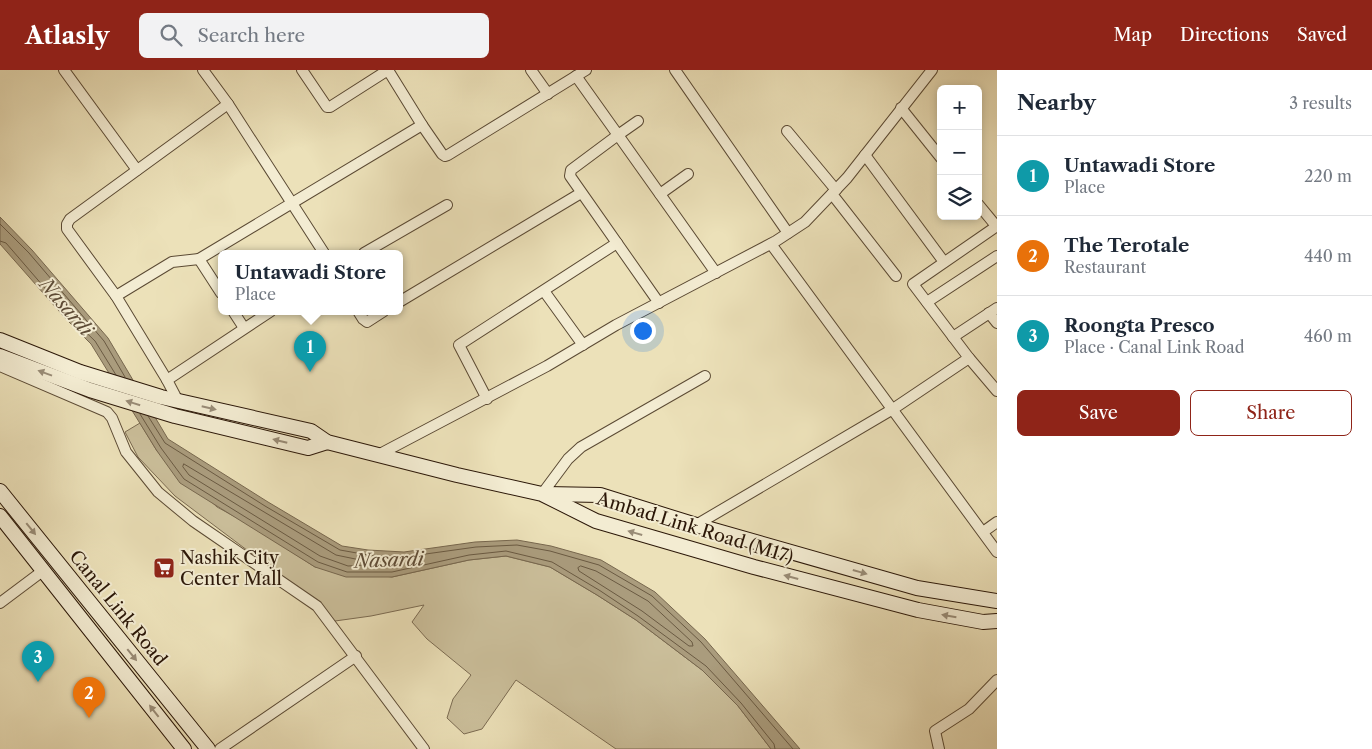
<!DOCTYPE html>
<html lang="en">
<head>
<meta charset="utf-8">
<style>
	:root { --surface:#fff; --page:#f2f2f3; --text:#1f2937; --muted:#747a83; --line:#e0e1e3; --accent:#8f2418 }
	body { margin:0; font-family:"Libre Caslon Text",serif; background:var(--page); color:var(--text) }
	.controls { position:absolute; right:15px; top:15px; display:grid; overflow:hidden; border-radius:8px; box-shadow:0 2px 8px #0003 }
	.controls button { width:45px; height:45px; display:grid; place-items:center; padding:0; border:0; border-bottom:1px solid var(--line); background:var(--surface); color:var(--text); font:25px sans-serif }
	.you { position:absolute; left:642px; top:260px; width:18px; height:18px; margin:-12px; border:4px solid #fff; border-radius:50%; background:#1a73e8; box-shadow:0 0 0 8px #1a73e833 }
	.badge { display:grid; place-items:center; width:32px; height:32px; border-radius:50%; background:var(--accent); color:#fff; font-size:16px; font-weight:700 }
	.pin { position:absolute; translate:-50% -41px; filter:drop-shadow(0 1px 2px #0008) }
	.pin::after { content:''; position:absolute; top:26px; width:18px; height:15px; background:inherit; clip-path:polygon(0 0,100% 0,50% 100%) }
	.popup { position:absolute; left:218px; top:180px; width:185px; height:65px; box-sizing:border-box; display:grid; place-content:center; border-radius:8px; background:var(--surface); filter:drop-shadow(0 1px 4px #0005); font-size:16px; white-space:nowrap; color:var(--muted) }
	.popup b { font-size:19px; color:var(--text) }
	.popup::after { content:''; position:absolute; left:50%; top:100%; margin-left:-10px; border:10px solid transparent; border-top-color:var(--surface) }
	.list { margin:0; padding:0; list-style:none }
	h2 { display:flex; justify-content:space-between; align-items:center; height:65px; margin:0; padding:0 20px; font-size:21px }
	h2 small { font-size:16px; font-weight:400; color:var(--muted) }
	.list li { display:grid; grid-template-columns:32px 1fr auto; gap:15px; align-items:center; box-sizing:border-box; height:80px; padding:0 20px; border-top:1px solid var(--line) }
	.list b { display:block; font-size:19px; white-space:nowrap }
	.list p { margin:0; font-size:16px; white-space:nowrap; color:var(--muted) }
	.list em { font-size:16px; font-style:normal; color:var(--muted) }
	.actions { display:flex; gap:10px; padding:15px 20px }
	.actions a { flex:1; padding:11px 0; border:1px solid var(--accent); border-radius:8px; text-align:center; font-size:18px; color:var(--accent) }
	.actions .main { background:var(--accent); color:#fff }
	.icon { flex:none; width:28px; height:28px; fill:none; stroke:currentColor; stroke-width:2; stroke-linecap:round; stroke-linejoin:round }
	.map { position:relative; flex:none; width:997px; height:679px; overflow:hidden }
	header { display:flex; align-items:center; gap:30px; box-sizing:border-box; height:70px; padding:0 25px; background:var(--accent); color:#fff }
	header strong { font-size:24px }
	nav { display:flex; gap:28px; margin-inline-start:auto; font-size:18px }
	.search { width:350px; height:45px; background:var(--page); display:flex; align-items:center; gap:12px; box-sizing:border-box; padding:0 18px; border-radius:8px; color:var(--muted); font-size:19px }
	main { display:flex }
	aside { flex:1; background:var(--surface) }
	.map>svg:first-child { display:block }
	.green { fill:#cbbf9b; stroke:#7b6b52 }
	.water { fill:#aa9c7d; stroke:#77674e }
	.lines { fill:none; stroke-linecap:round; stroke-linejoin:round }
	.shore { stroke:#6a5a42; stroke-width:1 }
	.minor-casing { stroke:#5b4a34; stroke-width:12 }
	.secondary-casing { stroke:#2b1708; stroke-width:16 }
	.minor { stroke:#f3ecd2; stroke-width:10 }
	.secondary { stroke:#f3ecd2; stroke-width:14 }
	.oneway { fill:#998c77 }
	.labels { text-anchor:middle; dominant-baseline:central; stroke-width:4; stroke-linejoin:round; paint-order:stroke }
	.street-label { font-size:18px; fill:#2b1708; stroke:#f3ecd2 }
	.poi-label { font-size:18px; fill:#2b1708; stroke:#f3ecd2; text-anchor:start }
	.water-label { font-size:19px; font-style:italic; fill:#5e4c37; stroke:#f3ecd2 }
</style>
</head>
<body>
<header>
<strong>Atlasly</strong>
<div class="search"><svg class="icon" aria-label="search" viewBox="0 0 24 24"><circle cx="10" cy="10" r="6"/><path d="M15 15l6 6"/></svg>Search here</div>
<nav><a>Map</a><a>Directions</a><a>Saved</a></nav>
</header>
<main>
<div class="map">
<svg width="997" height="679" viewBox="0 0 997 679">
	<rect width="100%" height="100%" fill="#ece1b9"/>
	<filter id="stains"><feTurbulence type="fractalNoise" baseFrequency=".004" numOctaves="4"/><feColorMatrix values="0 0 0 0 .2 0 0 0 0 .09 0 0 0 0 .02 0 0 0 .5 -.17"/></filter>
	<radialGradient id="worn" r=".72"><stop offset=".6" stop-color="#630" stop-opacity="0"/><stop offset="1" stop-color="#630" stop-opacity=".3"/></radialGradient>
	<path class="green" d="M140 353 157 381 217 437 252 456 315 497 392 507 469 490 506 486 550 497 597 525 636 550 702 600 738 636 771 679H616L516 610 482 659 464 664 447 648 453 629 471 605 427 569 412 552 424 535 371 546 335 551 308 526 175 426 138 387 125 362Z"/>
	<path class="water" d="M0 147 32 180 108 268 168 369 268 432 342 476 368 480 404 482 475 472 517 470 551 476 601 490 655 522 705 569 800 679H771L738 636 702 600 636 550 597 525 550 497 506 486 469 490 392 507H346L315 497 180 413 157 381 91 274 66 249 0 174Z"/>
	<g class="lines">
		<g class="shore">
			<path d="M0 154 29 183 104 271 125 307"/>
			<path d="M0 171 6 173 69 246 95 271 116 305"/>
			<path d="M140 344 161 378 184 409 318 492 347 502H392L469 485 506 481 552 492 599 520 638 546 706 596 741 633 774 674 775 679"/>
			<path d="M148 346 165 373 265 436 340 480 368 485 404 487 476 477 517 475 550 481 599 495 652 526 701 572 793 679"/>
			<path d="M184 394 336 485 365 491 366 495 348 496 320 486 189 405 183 397Z"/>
			<path d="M581 496 596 501 648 531 692 572 693 576H689L642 541 579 501 578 498Z"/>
		</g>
		<g class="minor-casing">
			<g id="minor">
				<path d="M64 0 137 100"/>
				<path d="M302 0 327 37H330L388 0 422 55"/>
				<path d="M531 0 548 24"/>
				<path d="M675 0 788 163"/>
				<path d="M576 6 618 65 638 51"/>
				<path d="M228 34 324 183"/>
				<path d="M901 38 941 88"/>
				<path d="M787 61 836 120"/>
				<path d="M865 85 944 192"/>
				<path d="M660 124 688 104"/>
				<path d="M832 124 896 206"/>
				<path d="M978 134 997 157"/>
				<path d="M771 174 997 482"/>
				<path d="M364 183 447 135"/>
				<path d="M544 221 583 275"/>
				<path d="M221 223 199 189 422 55 442 84 445 86 448 85 586 0"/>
				<path d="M116 226 172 192 199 189"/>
				<path d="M399 232 581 123"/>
				<path d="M927 232 997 186"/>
				<path d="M659 233 570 106 571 100 618 65 716 203"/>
				<path d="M233 241 244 258"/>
				<path d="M358 241 363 249 367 252 384 241"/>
				<path d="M989 243 997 253"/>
				<path d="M953 267 997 238"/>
				<path d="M969 288 997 321"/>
				<path d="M0 296 107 342 112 348 126 382 158 422 193 451 317 536 424 679"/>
				<path d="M167 310 116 226 67 159V154L70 149 228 34 203 0"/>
				<path d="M487 329 459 275 617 173"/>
				<path d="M178 331 167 310 271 241"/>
				<path d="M378 385 547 296 616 255 776 171 805 152 847 108 932 0"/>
				<path d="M542 424 568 389 581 377 705 306"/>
				<path d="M696 455 893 339 969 288 913 214 997 156"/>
				<path d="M983 462 997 452"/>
				<path d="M0 533 44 500"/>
				<path d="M220 679 356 586"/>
				<path d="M939 679 935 661 969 639 997 610"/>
			</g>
		</g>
		<g class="secondary-casing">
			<g id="secondary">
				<path d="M0 270 80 302 161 327 311 361 327 372 457 405 542 424 596 451 754 497 918 540 983 552 997 551"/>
				<path d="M0 286 90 320 175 346 308 378 327 372"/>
				<path d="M0 421 208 679"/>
				<path d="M546 424 600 425 696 455 917 518 997 531"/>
				<path d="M0 446 184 679"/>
			</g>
		</g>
		<use href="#minor" class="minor"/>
		<use href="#secondary" class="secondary"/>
	</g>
	<defs><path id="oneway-solid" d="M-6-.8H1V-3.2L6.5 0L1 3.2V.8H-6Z" transform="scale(1.25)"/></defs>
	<g class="oneway">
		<use href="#oneway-solid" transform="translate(45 303) rotate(-160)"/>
		<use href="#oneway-solid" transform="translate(133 333) rotate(-163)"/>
		<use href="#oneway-solid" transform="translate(209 338) rotate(13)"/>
		<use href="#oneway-solid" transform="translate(280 371) rotate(-166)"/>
		<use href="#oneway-solid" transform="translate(31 459) rotate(51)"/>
		<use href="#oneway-solid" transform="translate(635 463) rotate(-164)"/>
		<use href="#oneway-solid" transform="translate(860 502) rotate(16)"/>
		<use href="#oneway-solid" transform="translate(791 507) rotate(-165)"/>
		<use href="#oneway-solid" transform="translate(949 546) rotate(-170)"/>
		<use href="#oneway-solid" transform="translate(132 585) rotate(51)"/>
		<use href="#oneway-solid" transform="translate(154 641) rotate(-128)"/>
	</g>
	<defs>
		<g id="supermarket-square" transform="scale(1.125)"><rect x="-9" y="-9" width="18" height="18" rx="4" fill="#8f2418" stroke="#f3ecd2"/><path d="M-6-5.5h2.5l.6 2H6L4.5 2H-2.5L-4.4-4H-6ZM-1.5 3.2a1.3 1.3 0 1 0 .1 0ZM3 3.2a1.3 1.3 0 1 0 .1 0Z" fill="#fff"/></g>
	</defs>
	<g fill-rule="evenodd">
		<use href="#supermarket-square" x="164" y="498"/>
	</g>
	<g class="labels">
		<g class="street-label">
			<text transform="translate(695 458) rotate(17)">Ambad Link Road (M17)</text>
			<text transform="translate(118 538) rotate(51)">Canal Link Road</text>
		</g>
		<g class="poi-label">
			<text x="180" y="488">Nashik City<tspan x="180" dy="21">Center Mall</tspan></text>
		</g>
		<g class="water-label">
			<text transform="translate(66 237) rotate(49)">Nasardi</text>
			<text transform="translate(389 490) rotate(-2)">Nasardi</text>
		</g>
	</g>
	<rect width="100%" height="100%" filter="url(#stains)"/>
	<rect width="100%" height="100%" fill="url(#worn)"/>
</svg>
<div class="controls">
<button>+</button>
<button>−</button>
<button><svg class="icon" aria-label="layers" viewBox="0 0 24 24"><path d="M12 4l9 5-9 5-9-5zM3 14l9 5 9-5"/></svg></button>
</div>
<div class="you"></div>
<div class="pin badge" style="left:310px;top:302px;background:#0f9aa8">1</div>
<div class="popup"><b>Untawadi Store</b>Place</div>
<div class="pin badge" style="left:89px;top:648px;background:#e8710a">2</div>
<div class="pin badge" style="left:38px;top:612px;background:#0f9aa8">3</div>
</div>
<aside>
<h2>Nearby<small>3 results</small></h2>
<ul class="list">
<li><span class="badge" style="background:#0f9aa8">1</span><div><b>Untawadi Store</b><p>Place</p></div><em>220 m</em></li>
<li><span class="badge" style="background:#e8710a">2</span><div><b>The Terotale</b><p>Restaurant</p></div><em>440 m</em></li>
<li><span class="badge" style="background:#0f9aa8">3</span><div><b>Roongta Presco</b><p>Place · Canal Link Road</p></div><em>460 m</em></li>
</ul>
<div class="actions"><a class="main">Save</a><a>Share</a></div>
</aside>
</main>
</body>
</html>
